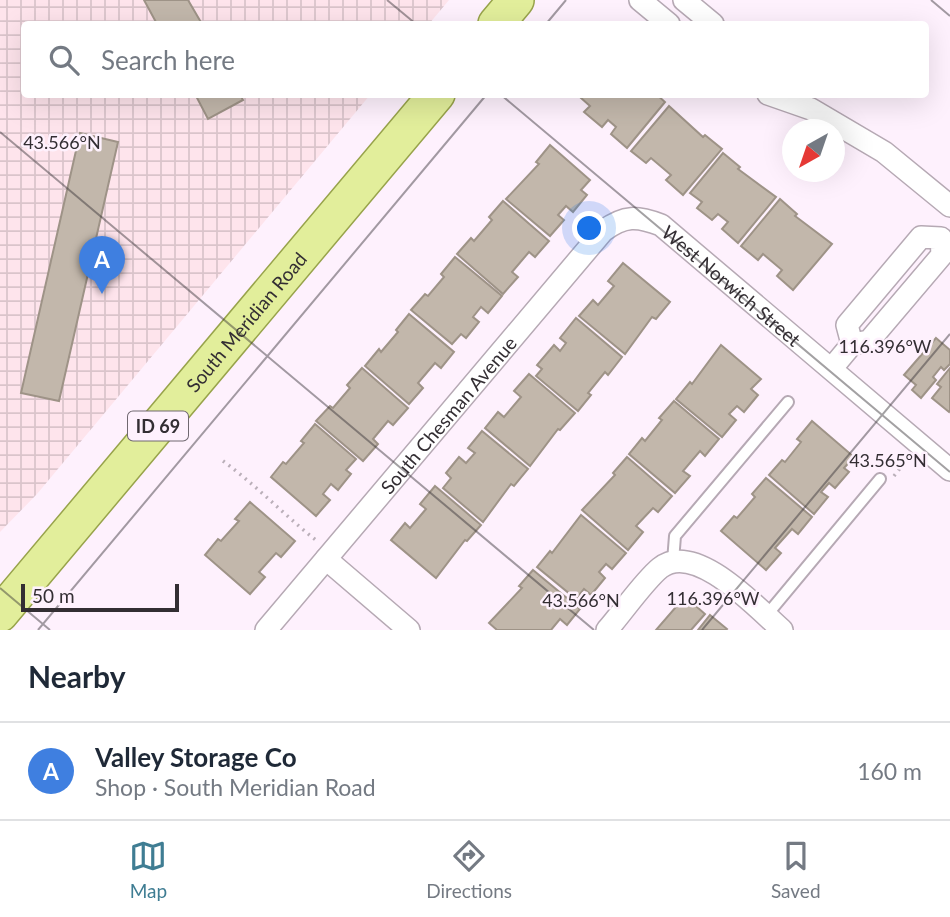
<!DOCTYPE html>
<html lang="en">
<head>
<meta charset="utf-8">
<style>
	:root { --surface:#fff; --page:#f6f6f7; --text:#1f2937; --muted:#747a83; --line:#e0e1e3; --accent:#3f7d93 }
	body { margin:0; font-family:Lato,sans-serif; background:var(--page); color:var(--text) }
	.compass { position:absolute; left:782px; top:119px; width:63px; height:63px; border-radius:50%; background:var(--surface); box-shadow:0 7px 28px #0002; rotate:220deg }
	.scale { position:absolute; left:21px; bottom:18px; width:158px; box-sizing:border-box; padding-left:7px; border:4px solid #332e33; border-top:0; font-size:19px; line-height:24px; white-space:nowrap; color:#332e33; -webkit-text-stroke:5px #fef1fd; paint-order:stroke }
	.you { position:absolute; left:590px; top:229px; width:24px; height:24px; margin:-18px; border:5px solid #fff; border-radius:50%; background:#1a73e8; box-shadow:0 0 0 10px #1a73e833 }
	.badge { display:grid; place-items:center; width:46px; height:46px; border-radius:50%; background:var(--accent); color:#fff; font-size:23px; font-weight:700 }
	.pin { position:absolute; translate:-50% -58px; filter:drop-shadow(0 2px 4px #0008) }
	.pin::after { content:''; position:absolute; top:37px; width:24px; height:21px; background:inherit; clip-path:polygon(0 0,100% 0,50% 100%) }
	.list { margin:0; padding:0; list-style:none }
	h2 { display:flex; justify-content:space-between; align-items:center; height:91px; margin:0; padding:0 28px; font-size:30px }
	h2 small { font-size:23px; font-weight:400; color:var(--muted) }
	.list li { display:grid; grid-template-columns:46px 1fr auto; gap:21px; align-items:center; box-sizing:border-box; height:98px; padding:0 28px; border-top:2px solid var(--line) }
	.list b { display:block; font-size:26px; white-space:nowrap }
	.list p { margin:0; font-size:23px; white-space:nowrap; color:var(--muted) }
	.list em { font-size:23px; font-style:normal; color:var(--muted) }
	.icon { flex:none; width:38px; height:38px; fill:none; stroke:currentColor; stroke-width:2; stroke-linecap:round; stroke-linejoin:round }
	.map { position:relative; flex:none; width:950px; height:630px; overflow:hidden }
	.search { position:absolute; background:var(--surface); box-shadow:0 7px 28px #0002; left:21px; right:21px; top:21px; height:77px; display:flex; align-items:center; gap:18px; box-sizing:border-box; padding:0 24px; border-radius:7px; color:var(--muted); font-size:26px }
	.sheet { height:189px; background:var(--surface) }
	nav { display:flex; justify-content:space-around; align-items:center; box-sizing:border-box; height:98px; border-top:2px solid var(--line); background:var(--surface); font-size:19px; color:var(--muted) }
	nav a { display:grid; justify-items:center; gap:4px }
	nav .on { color:var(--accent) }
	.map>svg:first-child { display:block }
	.industrial { fill:url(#industrial-grid) }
	.building { fill:#c2b7ab; stroke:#9e9387; stroke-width:2 }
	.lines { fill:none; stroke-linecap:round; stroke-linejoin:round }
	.service-casing { stroke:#b6a9b4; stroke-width:14 }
	.minor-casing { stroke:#b6a9b4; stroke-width:24 }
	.primary-casing { stroke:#98a34b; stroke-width:38 }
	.path { stroke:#baafb9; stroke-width:3.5; stroke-dasharray:2 5; stroke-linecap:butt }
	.service { stroke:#fff; stroke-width:10 }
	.minor { stroke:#fff; stroke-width:21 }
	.primary { stroke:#e2ee9b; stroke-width:35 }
	.ticks { fill:none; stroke:#332e33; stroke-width:2; stroke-opacity:0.45 }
	.labels { text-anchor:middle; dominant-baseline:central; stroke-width:5; stroke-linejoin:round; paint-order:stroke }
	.shield { fill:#fef1fd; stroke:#706870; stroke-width:2 }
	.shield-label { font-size:18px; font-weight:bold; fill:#332e33 }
	.street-label { font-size:19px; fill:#332e33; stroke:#fef1fd }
	.ticks-label { font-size:18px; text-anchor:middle; fill:#332e33; stroke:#fef1fd; stroke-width:5; stroke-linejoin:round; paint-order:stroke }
</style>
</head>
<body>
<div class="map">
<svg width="950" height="630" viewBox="0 0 950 630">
	<defs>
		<pattern id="industrial-grid" width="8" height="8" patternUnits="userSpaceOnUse" patternTransform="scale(1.75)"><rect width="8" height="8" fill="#fee4ec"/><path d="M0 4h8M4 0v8" fill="none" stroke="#dac4cb"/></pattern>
	</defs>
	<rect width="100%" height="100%" fill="#fef1fd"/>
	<path class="industrial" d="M0 0H449L429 24H24V94L370 95 37 494 0 532Z"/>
	<g class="building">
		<path d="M144 0H188L202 24H157Z"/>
		<path d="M195 94H240L243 100 208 119Z"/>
		<path d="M582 94H656L665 102 627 148 611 134 616 127 608 120 602 127 584 112 590 106 580 97Z"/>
		<path d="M669 106 703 137 705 135 722 149 683 195 666 180 671 175 651 158 646 163 631 151Z"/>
		<path d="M80 133 118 142 59 401 21 393Z"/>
		<path d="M550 145 590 180 581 190 587 195 573 212 566 206 558 215 564 220 550 236 506 199 539 164 536 162Z"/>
		<path d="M723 153 740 167 738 169 776 197 738 243 722 229 728 222 718 214 712 220 697 208 702 202 690 193Z"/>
		<path d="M780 199 797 214 795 216 832 244 793 290 777 276 782 270 763 254 758 260 741 246Z"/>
		<path d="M503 201 549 241 535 257 529 252 512 272 518 277 503 294 457 254 471 238 474 241 492 220 489 217Z"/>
		<path d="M455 257 502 296 488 313 481 307 473 317 479 322 466 338 461 334 452 344 411 310 425 294 428 296 444 277 441 274Z"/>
		<path d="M623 263 670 302 656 319 652 317 625 354 579 316 593 300 598 305 614 286 608 281Z"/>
		<path d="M409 314 454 352 441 368 435 363 418 383 423 388 409 404 365 366 379 349 381 352 398 332 396 330Z"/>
		<path d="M576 318 622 357 608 375 605 372 588 393 591 395 578 411 536 376 542 369 537 365 554 345 560 351 566 343 560 338Z"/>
		<path d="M936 338 950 350V364L944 370 941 367 933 377 936 380 921 398 912 390 916 385 904 375Z"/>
		<path d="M721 345 761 379 751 389 758 395 744 412 737 406 729 414 736 420 722 437 676 399 690 382 692 384Z"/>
		<path d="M362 368 408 408 393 425 388 421 373 439 378 444 363 461 316 421 330 406 333 408 350 388 347 385Z"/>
		<path d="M950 368V410L949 412 932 398 941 387 937 384Z"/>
		<path d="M529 374 575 413 560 430 558 429 530 466 485 428 498 412 504 417 521 397 514 391Z"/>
		<path d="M674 401 719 439 705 456 700 451 683 471 690 476 675 493 629 454 642 438 645 441 662 420 659 418Z"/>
		<path d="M812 421 854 457 844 468 849 472 835 488 829 483 821 492 828 497 814 514 769 475 782 460 785 462 801 442 797 439Z"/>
		<path d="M315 424 356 459 346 470 351 474 338 490 331 484 323 494 330 500 316 516 271 477 283 462 286 464 304 443 301 441Z"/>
		<path d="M482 431 528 469 514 486 511 484 483 522 443 488 451 478 446 473 459 457 466 463 475 453 468 448Z"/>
		<path d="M627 457 672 496 658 512 653 508 636 526 643 532 628 550 582 510 615 475 613 473Z"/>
		<path d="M766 478 812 517 798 534 792 529 775 548 781 553 766 570 721 531 734 516 737 518 755 497 752 494Z"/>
		<path d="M435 486 481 525 467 541 465 540 436 578 391 540 405 523 410 528 426 509 420 504Z"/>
		<path d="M250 502 295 541 281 557 276 553 259 572 265 577 250 594 205 555 218 539 221 541 239 521 235 519Z"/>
		<path d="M581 515 626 553 612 569 606 564 599 572 605 578 591 595 584 589 576 599 537 567 550 551 552 553Z"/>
		<path d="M533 570 580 609 567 625 560 619 551 630H497L489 623 522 588 519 586Z"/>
		<path d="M682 600 686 604 689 600 705 614 691 630H656Z"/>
		<path d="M710 615 727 629 726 630H698Z"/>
	</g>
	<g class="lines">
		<g class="service-casing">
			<g id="service">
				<path d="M673 561 675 536 788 402"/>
				<path d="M766 616 880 479"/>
			</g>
		</g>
		<g class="minor-casing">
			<g id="minor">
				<path d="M640 0 669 24"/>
				<path d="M684 0 713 24"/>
				<path d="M768 94 811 109 884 152 950 206"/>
				<path d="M832 368 852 344 869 341 942 255 941 238 921 237 847 325 852 344"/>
				<path d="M326 559 409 630"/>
				<path id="s1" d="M266 630 603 231C625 215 637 216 661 225L950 470"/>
				<path d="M607 630C622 613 644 581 660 568 695 540 757 608 782 630"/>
			</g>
		</g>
		<g class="primary-casing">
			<g id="primary">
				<path d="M496 24 516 0"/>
				<path id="s2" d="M0 614 437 94"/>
			</g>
		</g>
		<g class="path">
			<path d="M223 461C256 485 284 515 317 541"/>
			<path d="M894 476 905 462"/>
		</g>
		<use href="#service" class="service"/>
		<use href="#minor" class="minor"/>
		<use href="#primary" class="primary"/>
	</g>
	<path class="ticks" d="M387 0 416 24M931 0 950 16M546 24 566 0M500 94 950 472M0 132 594 630M0 588 50 630M38 630 487 94M702 630 950 334"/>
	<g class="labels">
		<rect class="shield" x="128" y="411.5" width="60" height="29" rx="5"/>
		<g class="shield-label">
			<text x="158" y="426">ID 69</text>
		</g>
		<g class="street-label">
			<text stroke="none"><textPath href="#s1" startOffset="677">West Norwich Street</textPath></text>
			<text stroke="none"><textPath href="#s2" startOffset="382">South Meridian Road</textPath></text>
			<text stroke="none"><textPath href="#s1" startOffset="282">South Chesman Avenue</textPath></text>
		</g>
	</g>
	<g class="ticks-label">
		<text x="62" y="149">43.566°N</text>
		<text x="885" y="353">116.396°W</text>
		<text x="888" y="467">43.565°N</text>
		<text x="713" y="605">116.396°W</text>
		<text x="581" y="607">43.566°N</text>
	</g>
</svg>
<svg class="compass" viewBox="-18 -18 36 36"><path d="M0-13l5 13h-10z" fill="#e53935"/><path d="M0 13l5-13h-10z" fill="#747a83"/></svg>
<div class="scale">50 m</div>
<div class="you"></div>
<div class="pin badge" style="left:102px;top:294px;background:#3f7fe0">A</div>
<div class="search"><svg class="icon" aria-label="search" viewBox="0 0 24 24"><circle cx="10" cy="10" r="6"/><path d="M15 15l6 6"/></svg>Search here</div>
</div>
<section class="sheet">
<h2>Nearby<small></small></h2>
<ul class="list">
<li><span class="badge" style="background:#3f7fe0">A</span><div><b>Valley Storage Co</b><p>Shop · South Meridian Road</p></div><em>160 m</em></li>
</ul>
</section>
<nav>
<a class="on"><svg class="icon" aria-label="map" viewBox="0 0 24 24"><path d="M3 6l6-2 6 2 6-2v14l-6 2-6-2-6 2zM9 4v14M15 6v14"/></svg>Map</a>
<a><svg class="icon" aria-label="directions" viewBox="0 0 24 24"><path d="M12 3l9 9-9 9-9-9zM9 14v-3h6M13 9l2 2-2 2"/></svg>Directions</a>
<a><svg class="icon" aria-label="saved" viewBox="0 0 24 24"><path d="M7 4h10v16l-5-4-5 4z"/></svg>Saved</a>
</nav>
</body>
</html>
